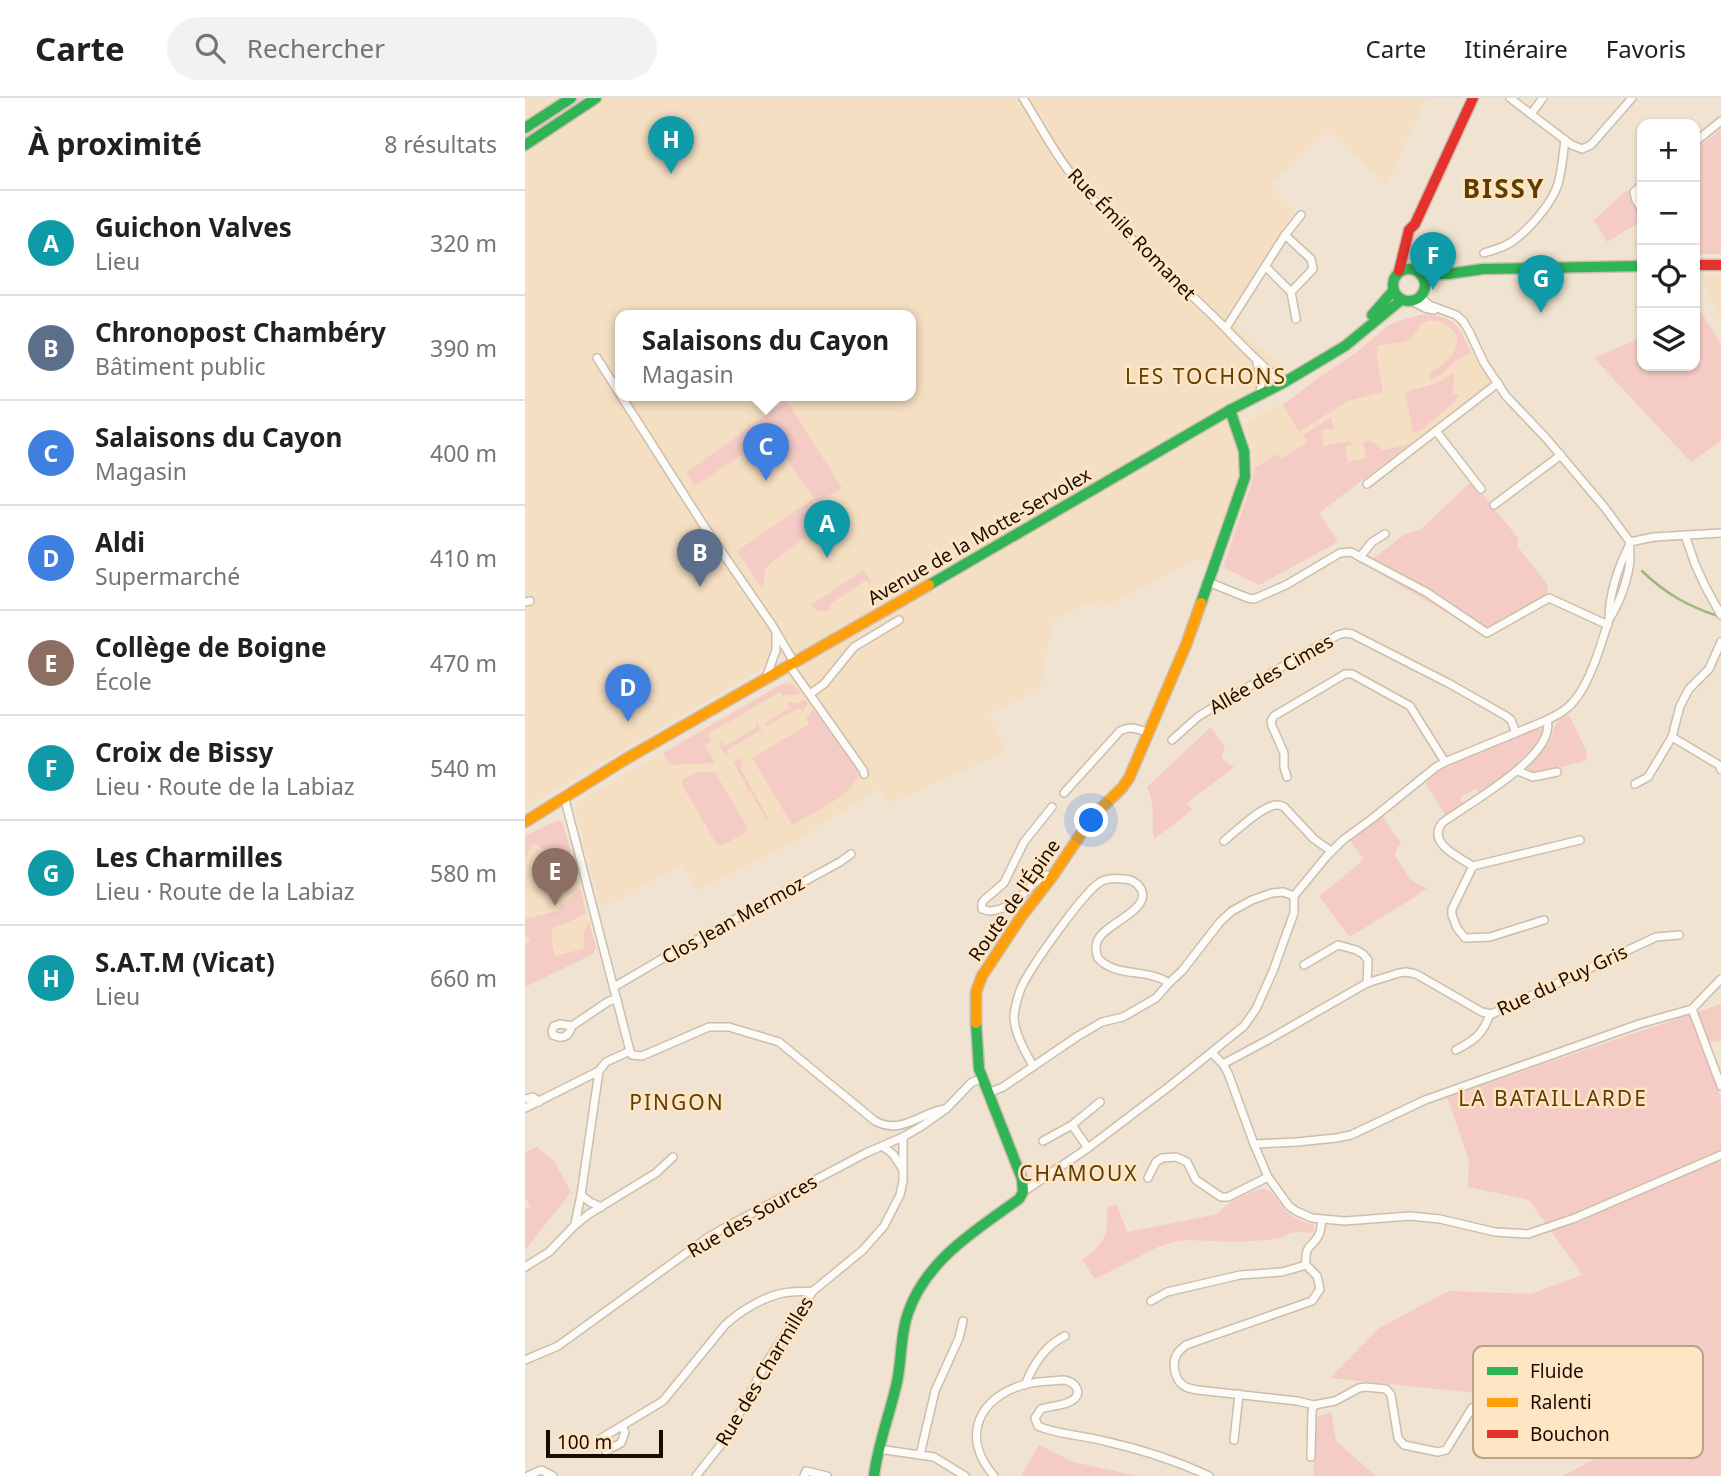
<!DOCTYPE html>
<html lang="fr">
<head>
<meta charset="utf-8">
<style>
	:root { --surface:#fff; --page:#f2f2f2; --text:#202124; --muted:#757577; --line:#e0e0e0; --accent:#111827 }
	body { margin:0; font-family:"Noto Sans",sans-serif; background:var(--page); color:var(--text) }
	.controls { position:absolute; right:21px; top:21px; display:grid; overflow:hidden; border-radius:14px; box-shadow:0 2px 5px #0004 }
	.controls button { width:63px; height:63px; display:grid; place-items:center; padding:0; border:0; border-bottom:2px solid var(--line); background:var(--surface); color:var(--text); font:35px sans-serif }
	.scale { position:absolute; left:21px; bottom:18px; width:117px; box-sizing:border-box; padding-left:7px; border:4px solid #1b0c00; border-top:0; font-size:19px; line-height:24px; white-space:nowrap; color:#1b0c00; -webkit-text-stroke:5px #fee5c4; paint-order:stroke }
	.you { position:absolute; left:567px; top:723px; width:24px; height:24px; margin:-18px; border:5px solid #fff; border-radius:50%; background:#1a73e8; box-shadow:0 0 0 10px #1a73e833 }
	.badge { display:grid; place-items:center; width:46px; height:46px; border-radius:50%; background:var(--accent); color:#fff; font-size:23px; font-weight:700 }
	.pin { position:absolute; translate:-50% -58px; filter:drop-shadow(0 2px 4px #0008) }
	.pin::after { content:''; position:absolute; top:37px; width:24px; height:21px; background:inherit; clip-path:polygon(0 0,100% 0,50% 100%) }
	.popup { position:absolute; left:90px; top:212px; width:301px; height:91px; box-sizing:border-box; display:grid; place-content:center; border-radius:14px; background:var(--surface); filter:drop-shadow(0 2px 5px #0005); font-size:23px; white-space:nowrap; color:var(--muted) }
	.popup b { font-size:26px; color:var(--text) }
	.popup::after { content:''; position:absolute; left:50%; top:100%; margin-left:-14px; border:14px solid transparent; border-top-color:var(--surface) }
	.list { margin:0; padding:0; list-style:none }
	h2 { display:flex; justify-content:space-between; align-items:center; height:91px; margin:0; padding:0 28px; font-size:30px }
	h2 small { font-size:23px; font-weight:400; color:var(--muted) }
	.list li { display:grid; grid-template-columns:46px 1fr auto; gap:21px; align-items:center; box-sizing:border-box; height:105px; padding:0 28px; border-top:2px solid var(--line) }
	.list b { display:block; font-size:26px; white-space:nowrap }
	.list p { margin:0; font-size:23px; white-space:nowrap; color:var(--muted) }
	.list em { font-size:23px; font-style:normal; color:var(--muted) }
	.icon { flex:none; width:38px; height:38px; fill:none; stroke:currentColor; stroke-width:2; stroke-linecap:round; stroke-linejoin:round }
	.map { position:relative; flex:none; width:1196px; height:1378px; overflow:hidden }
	header { display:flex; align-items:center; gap:42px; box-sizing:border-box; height:98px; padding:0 35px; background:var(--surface); border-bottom:2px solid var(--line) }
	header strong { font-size:33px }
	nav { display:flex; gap:38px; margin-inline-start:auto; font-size:24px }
	.search { width:490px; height:63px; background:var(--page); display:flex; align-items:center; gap:18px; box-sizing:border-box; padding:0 24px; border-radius:38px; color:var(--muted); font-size:26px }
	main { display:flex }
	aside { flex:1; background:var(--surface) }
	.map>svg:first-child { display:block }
	.built { fill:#f5dfc3; fill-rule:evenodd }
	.green { fill:#f5cbc6 }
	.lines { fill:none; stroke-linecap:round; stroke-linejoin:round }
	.stream { stroke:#9db77e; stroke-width:2.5 }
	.street-casing { stroke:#ccbeac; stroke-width:10 }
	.fast-casing { stroke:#ccbeac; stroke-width:13 }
	.slow-casing { stroke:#ccbeac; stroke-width:13 }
	.jam-casing { stroke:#ccbeac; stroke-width:13 }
	.street { stroke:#fdfbf8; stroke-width:7 }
	.fast { stroke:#30b455; stroke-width:10 }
	.slow { stroke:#ff9f0a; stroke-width:10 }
	.jam { stroke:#e5322d; stroke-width:10 }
	.labels { text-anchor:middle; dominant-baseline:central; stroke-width:5; stroke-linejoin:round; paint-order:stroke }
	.street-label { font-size:19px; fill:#1b0c00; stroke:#fee5c4 }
	.neighbourhood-label { font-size:21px; letter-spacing:2px; fill:#603d00; stroke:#fee5c4 }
	.district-label { font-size:26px; font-weight:bold; letter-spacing:2px; fill:#603d00; stroke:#fee5c4 }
	.key { fill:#fee5c4; stroke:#baa489; stroke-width:2 }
	.key-label { font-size:19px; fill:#1b0c00 }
</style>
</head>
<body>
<header>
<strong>Carte</strong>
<div class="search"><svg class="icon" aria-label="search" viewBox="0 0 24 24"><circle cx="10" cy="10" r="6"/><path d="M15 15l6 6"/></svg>Rechercher</div>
<nav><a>Carte</a><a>Itinéraire</a><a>Favoris</a></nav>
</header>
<main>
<aside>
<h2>À proximité<small>8 résultats</small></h2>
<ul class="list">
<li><span class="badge" style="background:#0f9aa8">A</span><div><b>Guichon Valves</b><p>Lieu</p></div><em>320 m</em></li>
<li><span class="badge" style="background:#5c6f8a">B</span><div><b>Chronopost Chambéry</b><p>Bâtiment public</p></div><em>390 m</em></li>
<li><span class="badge" style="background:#3f7fe0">C</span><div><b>Salaisons du Cayon</b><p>Magasin</p></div><em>400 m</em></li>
<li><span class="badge" style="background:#3f7fe0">D</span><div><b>Aldi</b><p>Supermarché</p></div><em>410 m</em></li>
<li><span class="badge" style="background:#8d6e63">E</span><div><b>Collège de Boigne</b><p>École</p></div><em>470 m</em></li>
<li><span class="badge" style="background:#0f9aa8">F</span><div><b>Croix de Bissy</b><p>Lieu · Route de la Labiaz</p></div><em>540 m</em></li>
<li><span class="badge" style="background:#0f9aa8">G</span><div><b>Les Charmilles</b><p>Lieu · Route de la Labiaz</p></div><em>580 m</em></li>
<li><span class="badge" style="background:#0f9aa8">H</span><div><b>S.A.T.M (Vicat)</b><p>Lieu</p></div><em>660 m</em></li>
</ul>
</aside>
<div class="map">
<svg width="1196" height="1378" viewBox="0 0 1196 1378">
	<rect width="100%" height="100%" fill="#f1e3d1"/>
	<g class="built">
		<path d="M0 0H901L862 87 803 33 745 88 774 119 707 226 757 269 705 331 714 353 715 372 710 394 685 463 673 460 579 510 565 505 528 523 515 590 464 616 482 653 365 705 354 690 266 746 173 793 157 767 83 807H76L74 803 50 709 53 704 277 574 264 555 0 709ZM96 217H386V297H96Z"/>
		<path d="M1176 178H1196V222Z"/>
		<path d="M898 216 928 223 935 230 946 254 967 286 794 415 813 444 734 487 698 469 728 381 727 350 720 325 745 311 758 307 796 278 831 255 860 230 868 225Z"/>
		<path d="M33 722 38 726 71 849 68 856 0 889V738Z"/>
	</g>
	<g class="green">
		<path d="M51 0H67L0 44V33Z"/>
		<path d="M1196 31V156H1170V52Z"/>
		<path d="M1102 92 1117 119V123L1082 144 1069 122Z"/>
		<path d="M1175 213 1196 245V343L1166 364 1069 260 1117 239V268H1170V215Z"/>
		<path d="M898 216C930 219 933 226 946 254L928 265 918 275 906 282 904 275C922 267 948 242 920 227 916 224 909 222 904 223 891 226 893 236 885 241 878 245 861 246 853 248L852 260 858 294 823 303 774 334 758 307 796 278 831 255 860 230 868 225Z"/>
		<path d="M929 275 928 296H934L931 303 896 332 890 335 888 333 880 294 912 285Z"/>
		<path d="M252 297H258L317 390 297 402 301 410 298 412 305 422 255 457 240 471 239 487 237 490 212 453 289 400 245 338 170 388 161 375 257 305Z"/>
		<path d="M806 319 809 330 796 333 799 348 825 343 826 347 820 348 823 364 841 360 838 344C851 340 850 349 859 352L885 346 794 415 813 444 734 487 698 469 728 381 729 370 753 356 757 361 782 344 779 339 780 336Z"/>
		<path d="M947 383 993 440V449L1022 486 1023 503 962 538 840 467 880 436 896 431Z"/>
		<path d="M339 472 346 484 345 487 341 482 304 507 306 512C299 515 290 514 286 507Z"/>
		<path d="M257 586 268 587 276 595C270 599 265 595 258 598L255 594 183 636 186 643 180 648 190 665 147 667 143 664 138 655Z"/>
		<path d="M280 602 283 605 279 613 278 614 274 610 242 628 240 625 264 610 263 604 271 605Z"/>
		<path d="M288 612 330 666C332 672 334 677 331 682 324 698 283 718 267 727L227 660 284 626 281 621Z"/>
		<path d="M1044 617 1062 654V659L1060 663 1010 675 1003 674V669C1010 660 1020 652 1025 643 1032 630 1026 623 1044 617Z"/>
		<path d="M232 625 238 637 234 633 202 652 204 657H201L195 648 196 643 200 648 232 629 230 626Z"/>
		<path d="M686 629 700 650 696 660 709 669 662 705 667 712 629 741C626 721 631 709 622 689Z"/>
		<path d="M1017 631 1019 632 1017 638 991 670 954 695 951 690 935 700 938 705 920 717 899 683C919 669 941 660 964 650 981 642 999 634 1017 631Z"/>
		<path d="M214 660 218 665 215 670 244 721 237 724 240 719 224 692 220 694 222 689 208 664Z"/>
		<path d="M173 674H190L222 729V731L219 735 197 748 191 745 157 687 158 681Z"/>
		<path d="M857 718 876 745 871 752 870 758 884 779 890 785 902 790 888 800 826 838 823 837 794 798 834 766 838 760 824 741Z"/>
		<path d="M33 722 38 726 53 783 43 791H38L35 785 37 781 43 775 20 752 14 748 8 745 0 760V738Z"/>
		<path d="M56 792 61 815 44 824 27 830V845L30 858 60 850 58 838 64 824 71 849 68 856 0 889V849L5 841 0 838V821L33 813 36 808Z"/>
		<path d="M1196 906V943L1176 945 1196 1000V1378H1038L1069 1361 1072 1310 1036 1304 805 1280 854 1230 924 1193 1006 1196 1057 1177 1004 1102 943 1089 944 1062 922 999Z"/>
		<path d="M12 1049 29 1063 46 1094 0 1152V1111L5 1109 2 1102H0V1054Z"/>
		<path d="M739 1090C750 1094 755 1107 763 1115 771 1122 780 1124 789 1127V1133L787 1135 774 1134 765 1135 756 1140 742 1142 712 1144 662 1142 649 1144 633 1149 570 1181 557 1162C570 1152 582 1143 582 1125 583 1119 581 1114 583 1108L592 1107 602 1134 693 1116C704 1102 723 1095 739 1090Z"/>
		<path d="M806 1314 811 1343 851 1378H788L792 1319Z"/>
		<path d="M514 1347 548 1364 612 1378H496Z"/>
	</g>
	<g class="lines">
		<path class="stream" d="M1117 473C1140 495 1162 508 1193 518"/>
		<g class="street-casing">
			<g id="street">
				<path d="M498 0C516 29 532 60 554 86 594 131 640 172 684 214 709 238 731 264 758 285"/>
				<path d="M985 0 1040 42 1047 47 1057 51 1066 47 1107 0"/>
				<path d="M1006 16 1018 0"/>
				<path d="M1170 44 1196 23"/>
				<path d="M1117 87 1109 94 1111 102 1117 112"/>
				<path d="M760 137 786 161 788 171 766 194"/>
				<path d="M959 155C968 152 977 150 985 145 1002 134 1027 106 1033 86 1037 72 1038 57 1040 42"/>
				<path d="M741 169 766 194 771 221"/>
				<path d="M896 199 904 207 931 217 938 223 944 233 959 265 981 298 1021 340 1080 410 1105 444"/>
				<path d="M887 203 900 210 909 212"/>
				<path d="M701 230 760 137 776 117"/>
				<path d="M72 260 179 428 247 527 269 564"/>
				<path d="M732 266 735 274 736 296"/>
				<path d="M911 333 956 391"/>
				<path d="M842 386 973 285"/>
				<path d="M969 407 1036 357"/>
				<path d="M860 436 847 444 835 459 901 494 962 535 1024 500 1083 527"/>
				<path d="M1160 437 1170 466 1180 488 1196 517"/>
				<path d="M1105 444 1129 439 1196 435"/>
				<path d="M683 484 723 500 729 501 761 487 815 455 826 454 835 459"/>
				<path d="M0 504 5 503"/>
				<path d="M1084 521C1084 497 1093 469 1104 448"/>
				<path d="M1196 544 1184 571 1164 591 1155 608 1147 639 1194 667 1196 672"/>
				<path d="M264 567 338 672 339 676"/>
				<path d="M241 580 251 552V535"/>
				<path d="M285 596 299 586 329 549 374 522"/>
				<path d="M647 642 674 618 760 567 813 537 820 535 827 536 925 586 981 618 986 622 991 635"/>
				<path d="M993 673 1008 679 1032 674"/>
				<path d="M762 679 759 669V655L747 628 746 623 749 618 820 576H827L885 608 920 664"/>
				<path d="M1110 686 1123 679 1147 639"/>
				<path d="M539 695 595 633C605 627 612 631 622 634"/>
				<path d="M39 698 105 953"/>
				<path d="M699 743C710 734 740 705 753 707 755 707 757 708 759 709L789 741 806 753"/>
				<path d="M948 768 1055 742"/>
				<path d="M527 779 522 777C504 783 499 804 475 811 468 813 464 814 457 811V805L459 802 479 785 499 744 527 709"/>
				<path d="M1019 822 965 839 940 840 932 830 927 817V811L948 768C933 759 902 745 917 725 942 706 1032 658 1022 622"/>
				<path d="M779 867 813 847 831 852 838 856 843 862 842 885"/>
				<path d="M89 889 135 862 315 764 326 756"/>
				<path d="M1167 911 1196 988"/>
				<path d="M47 928C44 938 38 942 28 937L27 933 29 928 35 926 47 928 84 903 92 901"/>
				<path d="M931 952C950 942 958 936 965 916"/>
				<path d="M687 955 698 966 703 975 729 1046 743 1079 764 1108 771 1113 787 1120 820 1123 885 1118 915 1121 970 1134 1003 1136 1050 1120 1196 1057"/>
				<path d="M698 966 741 943 842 885 874 875 881 874 891 876 957 914 967 916 1131 839 1154 837"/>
				<path d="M508 968C501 955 489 935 489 919 489 912 494 894 497 888 506 869 561 790 577 783 584 780 591 780 598 781 605 781 612 784 616 791 627 813 577 826 572 844 570 850 571 855 573 860 590 880 623 870 644 885"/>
				<path d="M463 995 478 989 553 938 577 924 598 919 631 900 644 885 657 873 695 824 707 813 727 802 747 795 758 794 769 798"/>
				<path d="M0 1001 8 999 14 1004"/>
				<path d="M0 1010 74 973 81 964 105 953 107 957 117 958 184 929H204L254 944 350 1023C376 1037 394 1016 419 1011"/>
				<path d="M547 1027 563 1050"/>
				<path d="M518 1043 547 1027 575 1004"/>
				<path d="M729 1046 772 1044 811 1040 826 1037 900 1002 1114 926 1167 911 1196 881"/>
				<path d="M357 1048 368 1056 377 1070"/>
				<path d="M623 1080 631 1064 637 1060 651 1059 662 1064 671 1082 696 1099H703L743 1079"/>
				<path d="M498 1094 563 1050 646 987 719 928 731 911 748 873 769 815V798L801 759 818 742 848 720 911 669 920 664 1022 622C1032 617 1042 612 1049 603 1065 585 1077 544 1084 521 1094 507 1104 479 1105 461 1105 455 1104 450 1105 444"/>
				<path d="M56 1097 65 1104 76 1109"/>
				<path d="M797 1122C796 1126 796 1130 795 1134 790 1150 779 1143 781 1167L792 1178 795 1191 787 1203 661 1247C658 1250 654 1252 652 1256 646 1266 650 1284 661 1289 665 1291 669 1291 673 1292L772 1303 789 1307 810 1303 834 1290 841 1289 861 1291 866 1297 873 1340 879 1347 913 1354 921 1352 947 1310C956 1305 975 1305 980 1317 981 1322 980 1331 980 1336"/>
				<path d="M50 1126 56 1097 74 973"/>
				<path d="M0 1169 24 1154 50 1127 64 1116 131 1075 148 1059"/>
				<path d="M626 1203 642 1194 715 1177 757 1174 781 1167"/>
				<path d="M0 1262 33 1248 182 1140 201 1129 341 1055 378 1039 397 1028 421 1011 446 985 457 980"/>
				<path d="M500 1287C508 1267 521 1247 540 1238"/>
				<path d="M97 1329 100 1334 96 1345 81 1353 75 1341 138 1303 200 1227C214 1214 235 1201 254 1196 265 1193 277 1194 288 1193"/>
				<path d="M709 1342 714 1296"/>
				<path d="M353 1351 409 1359 440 1378"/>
				<path d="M395 1357 410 1293 434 1240 438 1223"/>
				<path d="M786 1359 787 1313 789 1307"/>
				<path d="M3 1378 16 1372 28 1378"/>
				<path d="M171 1378 202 1339 240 1267 288 1193 338 1152 359 1128 375 1097 378 1083V1039"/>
				<path d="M279 1378 281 1373 302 1378"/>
				<path d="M469 1378C435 1339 453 1299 501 1286 513 1283 527 1283 539 1282 551 1284 559 1296 546 1303 538 1308 525 1308 516 1311L510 1320 513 1328C533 1337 558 1337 579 1343 615 1351 650 1362 684 1378"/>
			</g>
		</g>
		<g class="fast-casing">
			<g id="fast">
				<path d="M0 30 46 0"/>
				<path d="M0 47 71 0"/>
				<circle cx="884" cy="187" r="16"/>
				<path d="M897 176H923L958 171 1117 168"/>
				<path d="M847 217 868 193"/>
				<path d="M404 487 705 312 758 285 820 248 876 202"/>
				<path d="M676 505 720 379 719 353 705 312"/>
				<path d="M349 1378C353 1345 365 1316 372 1284 377 1261 375 1237 383 1215 401 1162 451 1132 494 1101L498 1094 497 1081 454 971 451 925"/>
			</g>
		</g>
		<g class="slow-casing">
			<g id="slow">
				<path d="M0 724 101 661 404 487"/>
				<path d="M451 925V894L457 878 496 819 527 779 568 718 597 690 604 680 661 547 676 505"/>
			</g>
		</g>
		<g class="jam-casing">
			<g id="jam">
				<path d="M1170 167H1196"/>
				<path d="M874 173 884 132 890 126 948 0"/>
			</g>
		</g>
		<use href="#street" class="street"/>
		<use href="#fast" class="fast"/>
		<use href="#slow" class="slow"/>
		<use href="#jam" class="jam"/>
	</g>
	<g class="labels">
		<g class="street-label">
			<text transform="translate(607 136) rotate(46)">Rue Émile Romanet</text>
			<text transform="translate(454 438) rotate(-30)">Avenue de la Motte-Servolex</text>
			<text transform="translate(746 576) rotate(-30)">Allée des Cimes</text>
			<text transform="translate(489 802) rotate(-55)">Route de l'Épine</text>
			<text transform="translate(208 822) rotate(-29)">Clos Jean Mermoz</text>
			<text transform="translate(1037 882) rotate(-25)">Rue du Puy Gris</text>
			<text transform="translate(227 1118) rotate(-30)">Rue des Sources</text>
			<text transform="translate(239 1273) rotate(-59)">Rue des Charmilles</text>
		</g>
		<g class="neighbourhood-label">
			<text x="681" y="278">LES TOCHONS</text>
			<text x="1028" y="1000">LA BATAILLARDE</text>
			<text x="152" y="1004">PINGON</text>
			<text x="554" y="1075">CHAMOUX</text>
		</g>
		<g class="district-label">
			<text x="979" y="90">BISSY</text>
		</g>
	</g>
	<rect x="948" y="1248" width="230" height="112" rx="10" class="key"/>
	<rect x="962" y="1269" width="31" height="8" fill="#30b455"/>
	<rect x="962" y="1300" width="31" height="9" fill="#ff9f0a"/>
	<rect x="962" y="1332" width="31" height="8" fill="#e5322d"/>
	<g class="key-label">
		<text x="1005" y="1280">Fluide</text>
		<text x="1005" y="1311">Ralenti</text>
		<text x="1005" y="1343">Bouchon</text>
	</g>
</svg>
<div class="controls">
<button>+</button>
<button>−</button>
<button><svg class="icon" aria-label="locate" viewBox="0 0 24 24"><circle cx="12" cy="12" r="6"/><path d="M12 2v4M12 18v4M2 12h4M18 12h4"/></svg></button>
<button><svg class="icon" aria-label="layers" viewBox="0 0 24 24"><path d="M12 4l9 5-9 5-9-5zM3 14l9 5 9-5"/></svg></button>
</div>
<div class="scale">100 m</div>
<div class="you"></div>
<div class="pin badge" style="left:302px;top:460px;background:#0f9aa8">A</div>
<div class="pin badge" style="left:175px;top:489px;background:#5c6f8a">B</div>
<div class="pin badge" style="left:241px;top:383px;background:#3f7fe0">C</div>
<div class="popup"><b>Salaisons du Cayon</b>Magasin</div>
<div class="pin badge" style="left:103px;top:624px;background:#3f7fe0">D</div>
<div class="pin badge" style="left:30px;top:808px;background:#8d6e63">E</div>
<div class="pin badge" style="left:908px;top:192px;background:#0f9aa8">F</div>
<div class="pin badge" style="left:1016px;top:215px;background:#0f9aa8">G</div>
<div class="pin badge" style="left:146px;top:76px;background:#0f9aa8">H</div>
</div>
</main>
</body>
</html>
